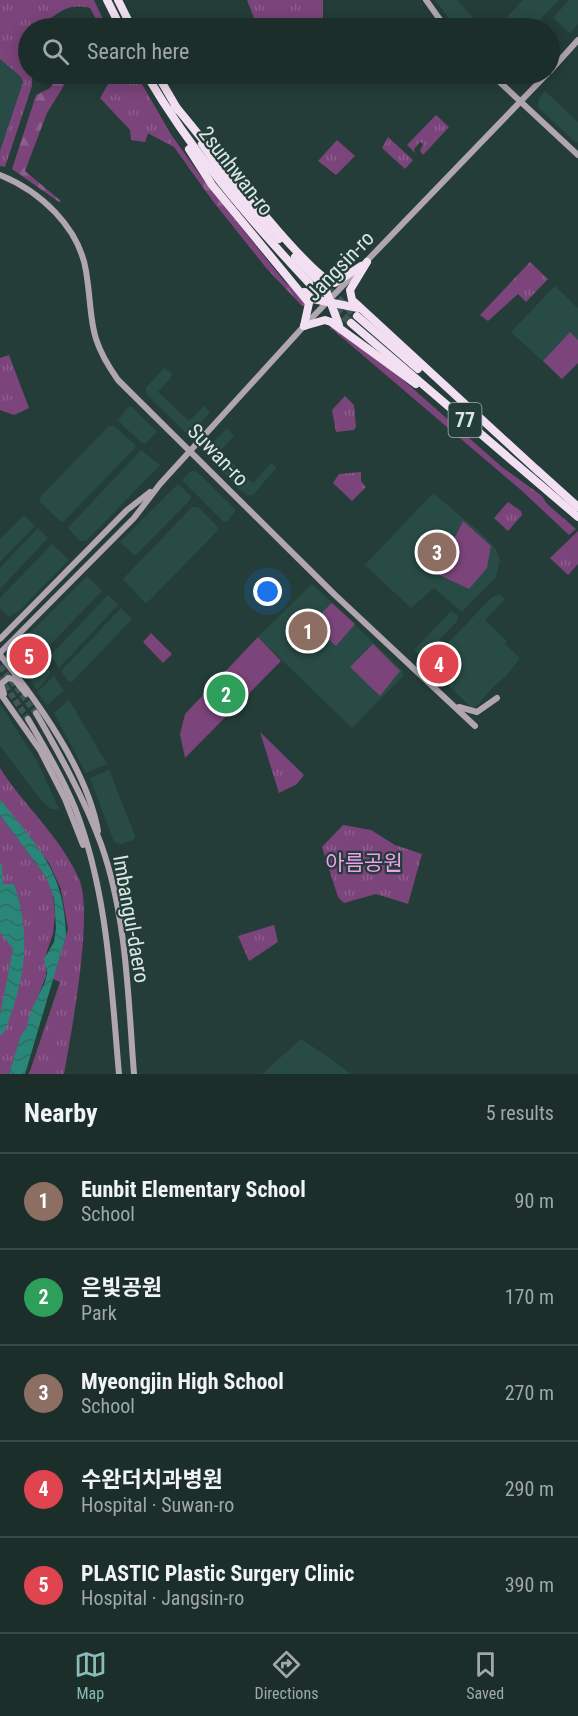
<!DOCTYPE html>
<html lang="en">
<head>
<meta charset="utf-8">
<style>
	:root { --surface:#1b2e2a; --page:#283a36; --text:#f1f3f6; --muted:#a0a8a8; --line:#394a47; --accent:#8bbbb9 }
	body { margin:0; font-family:"Roboto Condensed","Noto Sans KR",sans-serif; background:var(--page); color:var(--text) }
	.you { position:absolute; left:268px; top:592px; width:21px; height:21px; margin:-15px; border:4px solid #fff; border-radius:50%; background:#1a73e8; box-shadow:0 0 0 9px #1a73e833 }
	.badge { display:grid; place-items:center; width:39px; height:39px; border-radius:50%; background:var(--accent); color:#fff; font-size:20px; font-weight:700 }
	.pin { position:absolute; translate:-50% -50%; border:3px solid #fff; box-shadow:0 2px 6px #0006 }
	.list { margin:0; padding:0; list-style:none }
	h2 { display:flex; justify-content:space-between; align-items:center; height:78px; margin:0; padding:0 24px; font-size:26px }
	h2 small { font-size:20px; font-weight:400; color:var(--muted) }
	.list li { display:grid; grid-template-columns:39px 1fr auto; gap:18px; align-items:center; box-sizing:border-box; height:96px; padding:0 24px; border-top:2px solid var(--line) }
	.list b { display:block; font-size:22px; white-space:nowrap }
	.list p { margin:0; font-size:20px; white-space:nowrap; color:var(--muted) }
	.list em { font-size:20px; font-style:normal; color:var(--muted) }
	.icon { flex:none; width:33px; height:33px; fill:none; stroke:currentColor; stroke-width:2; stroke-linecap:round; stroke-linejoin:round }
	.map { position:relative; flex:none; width:578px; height:1074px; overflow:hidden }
	.search { position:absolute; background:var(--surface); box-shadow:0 3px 15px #0003; left:18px; right:18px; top:18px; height:66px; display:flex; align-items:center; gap:15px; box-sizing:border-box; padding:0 21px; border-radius:33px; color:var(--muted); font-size:22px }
	.sheet { height:558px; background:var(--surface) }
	nav { display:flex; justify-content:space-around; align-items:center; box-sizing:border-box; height:84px; border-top:2px solid var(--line); background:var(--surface); font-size:16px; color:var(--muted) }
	nav a { display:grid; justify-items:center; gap:3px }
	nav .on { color:var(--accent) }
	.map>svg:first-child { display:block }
	.built { fill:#294b45 }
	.grass { fill:#7b447b }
	.forest { fill:url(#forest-firs) }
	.park { fill:url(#park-tufts) }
	.water { fill:url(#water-waves) }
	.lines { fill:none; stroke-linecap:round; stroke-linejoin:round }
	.secondary-tunnel { stroke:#3f5752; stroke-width:6; stroke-dasharray:6 3; stroke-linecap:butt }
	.highway-tunnel { stroke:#3f5752; stroke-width:8; stroke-dasharray:8 4; stroke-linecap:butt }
	.secondary { stroke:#b1a5b1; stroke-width:6 }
	.highway { stroke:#f2dff1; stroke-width:8 }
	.labels { text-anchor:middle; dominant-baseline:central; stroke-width:4.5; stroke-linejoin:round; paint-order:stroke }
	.shield { fill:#243d38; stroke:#a3b5b0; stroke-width:1.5 }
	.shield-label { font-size:20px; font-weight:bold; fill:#d9e8e4 }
	.street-label { font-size:21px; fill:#d9e8e4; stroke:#243d38 }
	.park-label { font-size:21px; fill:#ef9eef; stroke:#243d38 }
</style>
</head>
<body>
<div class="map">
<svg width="578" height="1074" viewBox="0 0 578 1074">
	<defs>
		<pattern id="forest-firs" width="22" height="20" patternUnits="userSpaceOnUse" patternTransform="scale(1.5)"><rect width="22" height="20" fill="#7b447b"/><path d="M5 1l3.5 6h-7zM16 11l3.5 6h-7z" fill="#8d5f8e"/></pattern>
		<pattern id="park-tufts" width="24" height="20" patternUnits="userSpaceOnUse" patternTransform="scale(1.5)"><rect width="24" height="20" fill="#7b447b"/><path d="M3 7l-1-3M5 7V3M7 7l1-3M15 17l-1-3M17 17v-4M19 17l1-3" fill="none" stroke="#8d5f8e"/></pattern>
		<pattern id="water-waves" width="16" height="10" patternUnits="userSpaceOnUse" patternTransform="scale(1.5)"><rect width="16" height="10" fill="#288779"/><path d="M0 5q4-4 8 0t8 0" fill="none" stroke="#326d64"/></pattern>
	</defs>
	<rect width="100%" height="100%" fill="#243d38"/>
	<g class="built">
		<path d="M435 0H457L482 28H456Z"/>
		<path d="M523 0H559L532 28H504L502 22Z"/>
		<path d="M569 0H578V24L570 33 553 18Z"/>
		<path d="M0 59 20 76 23 82 0 151Z"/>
		<path d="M545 91 578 122V142H575L538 107 539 98Z"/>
		<path d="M555 286 578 308V363L562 379 511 332Z"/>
		<path d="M164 368 172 373 171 377 158 392 189 421 204 406 210 412 192 432H185L146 394V388Z"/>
		<path d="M128 407H132L157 432 145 444 142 443 118 421Z"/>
		<path d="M109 426H114L135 445 134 449 64 521H60L40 502V497Z"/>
		<path d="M227 428 234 436 220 451 253 483 271 463 277 467 253 495H247L240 490 208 456V448Z"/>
		<path d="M141 450 160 465 86 541H80L68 528Z"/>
		<path d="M191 471H196L236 510 227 522H224L182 480Z"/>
		<path d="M178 484 191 496 190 500 135 556 120 542Z"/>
		<path d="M433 493 483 535 496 549 500 560 496 577 462 612 434 588 411 608 365 565Z"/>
		<path d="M192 507H198L218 527V530L148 602 145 603 123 579Z"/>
		<path d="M24 515 35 526 0 562V539Z"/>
		<path d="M38 528 48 538 0 589V568Z"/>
		<path d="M52 544 69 560 19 611 9 617 0 608V598Z"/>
		<path d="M87 576 102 591 43 652 27 636Z"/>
		<path d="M312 584 403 671V676L352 728 258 637Z"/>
		<path d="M499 594 505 599 485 620 507 641 505 644 520 658 507 675 493 687 476 707H471L427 665 491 598Z"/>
		<path d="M108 595 118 605 59 668 51 655Z"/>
		<path d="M121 608 132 619 72 682H69L61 671Z"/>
		<path d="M451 611 458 616V620L422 658 414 650Z"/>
		<path d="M25 638 51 673 37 690 13 653Z"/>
		<path d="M54 676 64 691 47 705 37 692Z"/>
		<path d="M69 700 107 764 86 773 54 713Z"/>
		<path d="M0 704 38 763 59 809H51L41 800 0 746Z"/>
		<path d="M109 770 135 836 133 840 121 844 114 842 90 778Z"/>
		<path d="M301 1039 330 1058 350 1074H262Z"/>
	</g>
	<g class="grass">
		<path d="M570 332 578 340V363L562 379 543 361Z"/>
		<path d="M463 521 491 546 487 568 469 589 437 574Z"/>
		<path d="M332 603 355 624 336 646 311 623Z"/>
		<path d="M151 633 172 654 163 663 143 642Z"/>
		<path d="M258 637 281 661 185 758 180 734 185 714Z"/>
		<path d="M373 644 400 671 380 696 350 667Z"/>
	</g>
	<g class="forest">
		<path d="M60 74H71L47 113 25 171 61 201 59 202 12 169 36 95 50 88Z"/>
		<path d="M114 74H136L170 133 205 182 284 281 303 298 306 305 302 306 267 269 212 200 174 147 148 133 145 142 109 84Z"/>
		<path d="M332 324 402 379 502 467 542 496 547 504 576 529 569 535 521 490 332 329 330 330Z"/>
	</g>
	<g class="park">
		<path d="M0 0H94L107 28H101L90 8C58 0 54 25 28 28L20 57 28 74 32 75V86L5 167 0 166V151L23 82 20 76 0 59Z"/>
		<path d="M247 0H323V28H258Z"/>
		<path d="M114 74H136L174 140 169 144 148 133 145 142 131 140 130 130 100 98Z"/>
		<path d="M436 115 449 127 423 155 420 151 423 144 420 142 414 149 415 153 407 145Z"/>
		<path d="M388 137 413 160 405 169 382 148Z"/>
		<path d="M337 140 355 156 336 175 318 161Z"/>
		<path d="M530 262 548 279 526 302 518 294 488 321 480 315Z"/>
		<path d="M9 355 29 408 14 415 0 410V358Z"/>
		<path d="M345 396 354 405 356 427 354 430 336 432 332 410Z"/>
		<path d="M361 472V481L366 487 352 501 333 483 339 474Z"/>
		<path d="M508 502 521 511 522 515 508 531 494 518Z"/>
		<path d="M578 531V564L568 575 550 558Z"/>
		<path d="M260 732 304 775 297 784 279 793Z"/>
		<path d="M0 768C24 806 61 837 79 879 94 913 71 1034 64 1074H29L60 982 53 979 68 929 61 889 49 863 0 802Z"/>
		<path d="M0 815 46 877 53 894 55 915 53 934 46 954V976L9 1074H0Z"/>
		<path d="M343 825 371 830 395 845 422 854 408 904 376 894 344 903 338 897 322 847Z"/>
		<path d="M274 925 278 942 249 961 238 936Z"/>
	</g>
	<g class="water">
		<path d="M0 799C38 848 65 871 66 936L25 1074H9L21 1035 26 1029 30 1013 45 982 47 973 44 959 54 942 56 928 54 898 46 877 0 815Z"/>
		<path d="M0 863 2 865 3 884H14C29 929 27 967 12 1011 9 1019 7 1031 0 1036V1015L13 949 0 932Z"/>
	</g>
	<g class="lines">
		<g class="secondary-tunnel">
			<path d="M0 666 36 713"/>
			<path d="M0 678 28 719"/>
		</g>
		<g class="highway-tunnel">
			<path d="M309 283 351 323"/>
			<path d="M329 291 357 316"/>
		</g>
		<g class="secondary">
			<path d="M426 0 446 28"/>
			<path d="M550 71 578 40"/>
			<path d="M491 74 578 155"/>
			<path d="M0 175C40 191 79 227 86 271 94 320 86 335 118 380L334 594 475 726"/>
			<path d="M0 639 127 510 150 492"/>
			<path d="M0 653 134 518 160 484 304 326 547 74"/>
			<path d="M0 655C39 703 87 770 98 831"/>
			<path d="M0 693 40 750 65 799 83 845"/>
			<path d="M4 694 1 684 8 678 14 679 26 694"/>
			<path d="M459 707 477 712 497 698"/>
			<path d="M36 713C60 755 84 798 101 844 127 917 128 998 134 1074"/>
			<path d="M28 719C45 748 62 777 75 808 108 893 111 985 119 1074"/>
		</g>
		<g class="highway">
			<path d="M107 0 121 28"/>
			<path d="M118 0 132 28"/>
			<path d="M146 74C191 151 248 218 309 283"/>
			<path d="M157 74 178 110"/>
			<path d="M175 106C199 133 311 281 335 283L361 266"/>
			<path d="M202 144 230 184 279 239"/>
			<path d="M189 149 212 185 309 303 304 326"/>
			<path d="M295 257 315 278"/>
			<path d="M367 262 350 290 352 300 539 472"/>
			<path d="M321 277 339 325"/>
			<path d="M304 292 311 293 320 289 321 280"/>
			<path d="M303 293 313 299 358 308"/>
			<path d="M357 316 418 369"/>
			<path d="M351 323 578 517"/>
			<path d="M304 326 325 320 331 322 416 384"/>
			<path d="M537 470 578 507"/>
		</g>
	</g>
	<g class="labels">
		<rect class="shield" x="448.5" y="403" width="33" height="34" rx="4.5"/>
		<g class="shield-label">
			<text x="465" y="420">77</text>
		</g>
		<g class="street-label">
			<text transform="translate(236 171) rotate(52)">2sunhwan-ro</text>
			<text transform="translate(340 266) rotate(-46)">Jangsin-ro</text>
			<text transform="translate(218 455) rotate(46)">Suwan-ro</text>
			<text transform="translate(131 919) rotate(80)">Imbangul-daero</text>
		</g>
		<g class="park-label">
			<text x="364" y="863">아름공원</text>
		</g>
	</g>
</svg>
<div class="you"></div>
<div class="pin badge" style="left:308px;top:631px;background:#8d6e63">1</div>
<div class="pin badge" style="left:226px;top:694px;background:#2e9e5b">2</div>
<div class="pin badge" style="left:437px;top:552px;background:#8d6e63">3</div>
<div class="pin badge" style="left:439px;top:664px;background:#e0444e">4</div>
<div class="pin badge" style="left:29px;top:656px;background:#e0444e">5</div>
<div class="search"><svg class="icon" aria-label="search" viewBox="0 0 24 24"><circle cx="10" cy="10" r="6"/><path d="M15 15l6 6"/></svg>Search here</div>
</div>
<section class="sheet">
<h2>Nearby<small>5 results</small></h2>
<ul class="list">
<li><span class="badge" style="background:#8d6e63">1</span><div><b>Eunbit Elementary School</b><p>School</p></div><em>90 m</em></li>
<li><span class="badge" style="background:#2e9e5b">2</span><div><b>은빛공원</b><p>Park</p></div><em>170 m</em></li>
<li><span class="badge" style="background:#8d6e63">3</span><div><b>Myeongjin High School</b><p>School</p></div><em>270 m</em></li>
<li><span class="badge" style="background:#e0444e">4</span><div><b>수완더치과병원</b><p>Hospital · Suwan-ro</p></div><em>290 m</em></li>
<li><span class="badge" style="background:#e0444e">5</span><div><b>PLASTIC Plastic Surgery Clinic</b><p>Hospital · Jangsin-ro</p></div><em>390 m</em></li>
</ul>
</section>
<nav>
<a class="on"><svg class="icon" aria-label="map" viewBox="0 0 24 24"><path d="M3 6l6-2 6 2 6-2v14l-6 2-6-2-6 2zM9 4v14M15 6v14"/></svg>Map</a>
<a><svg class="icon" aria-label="directions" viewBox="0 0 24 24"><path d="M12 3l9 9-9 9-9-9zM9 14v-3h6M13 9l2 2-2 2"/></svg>Directions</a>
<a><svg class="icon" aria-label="saved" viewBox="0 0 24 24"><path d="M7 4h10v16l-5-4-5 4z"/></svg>Saved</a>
</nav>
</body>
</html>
